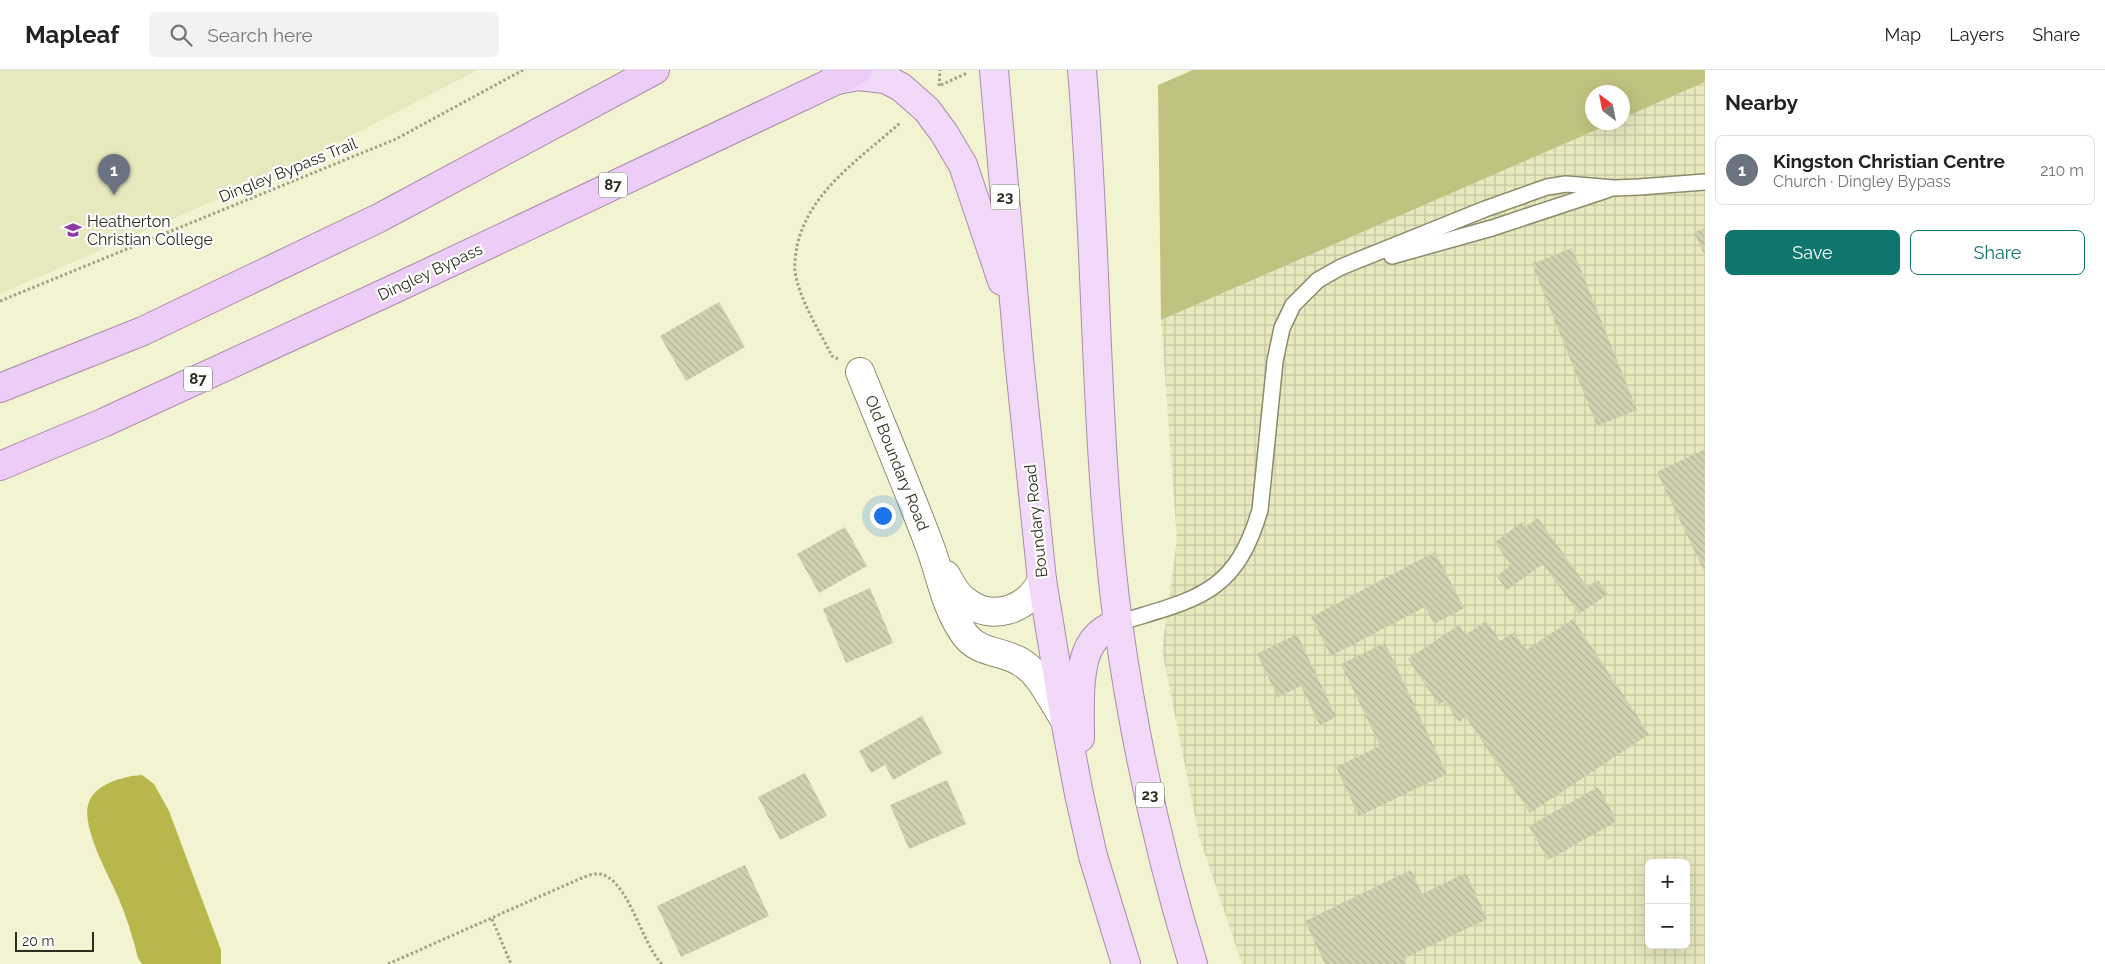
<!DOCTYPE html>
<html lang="en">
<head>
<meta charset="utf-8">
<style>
	:root { --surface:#fff; --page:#f2f2f2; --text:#222; --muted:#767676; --line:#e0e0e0; --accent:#0f766e }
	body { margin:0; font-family:Raleway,sans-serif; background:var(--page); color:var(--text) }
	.controls { position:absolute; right:15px; bottom:15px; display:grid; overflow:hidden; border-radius:8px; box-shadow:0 5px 20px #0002 }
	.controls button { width:45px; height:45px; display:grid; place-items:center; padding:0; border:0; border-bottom:1px solid var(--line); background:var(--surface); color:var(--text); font:25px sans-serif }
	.compass { position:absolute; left:1585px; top:15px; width:45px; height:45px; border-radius:50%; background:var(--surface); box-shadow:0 5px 20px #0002; rotate:328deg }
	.scale { position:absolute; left:15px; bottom:12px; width:79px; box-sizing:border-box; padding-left:5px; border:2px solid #2d2e20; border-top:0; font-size:14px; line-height:18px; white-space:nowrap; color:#2d2e20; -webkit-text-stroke:4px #fff; paint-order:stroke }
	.you { position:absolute; left:882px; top:445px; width:18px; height:18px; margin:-12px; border:4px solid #fff; border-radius:50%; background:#1a73e8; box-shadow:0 0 0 8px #1a73e833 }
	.badge { display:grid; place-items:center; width:32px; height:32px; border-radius:50%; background:var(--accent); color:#fff; font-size:16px; font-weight:700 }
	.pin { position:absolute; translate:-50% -41px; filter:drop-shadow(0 1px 2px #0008) }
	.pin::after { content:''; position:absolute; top:26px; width:18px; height:15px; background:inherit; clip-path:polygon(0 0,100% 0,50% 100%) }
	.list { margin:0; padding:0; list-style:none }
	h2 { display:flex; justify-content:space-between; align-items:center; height:65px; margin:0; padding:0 20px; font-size:21px }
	h2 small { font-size:16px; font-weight:400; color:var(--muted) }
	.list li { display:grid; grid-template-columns:32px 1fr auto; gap:15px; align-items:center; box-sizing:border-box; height:70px; margin:0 10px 10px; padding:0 10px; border:1px solid var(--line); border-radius:8px }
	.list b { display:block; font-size:19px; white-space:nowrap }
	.list p { margin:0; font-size:16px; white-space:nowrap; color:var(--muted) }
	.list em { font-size:16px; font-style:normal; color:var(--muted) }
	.actions { display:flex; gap:10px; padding:15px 20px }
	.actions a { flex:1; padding:11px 0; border:1px solid var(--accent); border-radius:8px; text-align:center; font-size:18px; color:var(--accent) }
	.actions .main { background:var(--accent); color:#fff }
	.icon { flex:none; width:28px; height:28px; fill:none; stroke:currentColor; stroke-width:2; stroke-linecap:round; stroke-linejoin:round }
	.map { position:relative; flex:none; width:1705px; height:894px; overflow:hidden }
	header { display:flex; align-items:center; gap:30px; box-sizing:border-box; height:70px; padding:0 25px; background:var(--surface); border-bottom:1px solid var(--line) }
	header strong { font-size:24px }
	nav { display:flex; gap:28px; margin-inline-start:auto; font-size:18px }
	.search { width:350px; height:45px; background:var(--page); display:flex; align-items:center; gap:12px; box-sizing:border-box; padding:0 18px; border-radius:8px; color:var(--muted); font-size:19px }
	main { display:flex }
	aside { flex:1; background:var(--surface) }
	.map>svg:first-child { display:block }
	.built { fill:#e7e8be }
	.industrial { fill:url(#industrial-grid); fill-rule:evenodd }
	.green { fill:#c2c280 }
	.water { fill:#b8b74c }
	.building { fill:url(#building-back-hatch) }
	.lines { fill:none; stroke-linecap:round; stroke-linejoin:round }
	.service-casing { stroke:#8b8c6c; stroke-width:18 }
	.minor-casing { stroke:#8b8c6c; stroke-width:30 }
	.primary-casing { stroke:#a88cab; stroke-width:30 }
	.trunk-casing { stroke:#a88cab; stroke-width:30 }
	.path { stroke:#a0a187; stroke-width:3; stroke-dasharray:2.5 2.5; stroke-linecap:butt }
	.service { stroke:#fff; stroke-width:15 }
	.minor { stroke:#fff; stroke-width:28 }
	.primary { stroke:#f2d9fa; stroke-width:28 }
	.trunk { stroke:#eeccf8; stroke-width:28 }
	.labels { text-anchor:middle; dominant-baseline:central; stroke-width:4.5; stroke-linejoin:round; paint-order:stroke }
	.shield { fill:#fff; stroke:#6c6d63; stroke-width:1 }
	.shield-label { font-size:15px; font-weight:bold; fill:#2d2e20 }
	.street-label { font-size:16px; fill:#2d2e20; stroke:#fff }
	.poi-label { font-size:16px; fill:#2d2e20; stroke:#fff; text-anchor:start }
</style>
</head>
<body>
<header>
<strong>Mapleaf</strong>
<div class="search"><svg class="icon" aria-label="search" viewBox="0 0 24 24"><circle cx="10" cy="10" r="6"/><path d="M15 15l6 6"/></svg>Search here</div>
<nav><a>Map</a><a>Layers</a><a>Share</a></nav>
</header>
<main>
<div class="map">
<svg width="1705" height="894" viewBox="0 0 1705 894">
	<defs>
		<pattern id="industrial-grid" width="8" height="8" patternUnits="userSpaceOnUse" patternTransform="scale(1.25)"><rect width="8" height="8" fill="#e7e8be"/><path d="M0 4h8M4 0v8" fill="none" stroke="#c6c7a3"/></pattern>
		<pattern id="building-back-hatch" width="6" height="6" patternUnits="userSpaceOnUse" patternTransform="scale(1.25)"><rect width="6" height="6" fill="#d0d1af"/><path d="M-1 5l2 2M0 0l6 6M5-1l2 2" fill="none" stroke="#b3b496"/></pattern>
	</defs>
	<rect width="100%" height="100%" fill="#f2f3d0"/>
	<path class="built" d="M0 0H477L292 97 0 224Z"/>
	<path class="industrial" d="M1705 12V894H1242L1199 766 1162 580 1177 470 1161 250 1612 53 1622 52 1623 48ZM1649 793H1686V875H1649Z"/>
	<path class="green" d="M1193 0H1705V12L1623 48 1622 22H1592V52L1612 53 1161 250 1158 15Z"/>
	<path class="water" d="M142 705 154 714 169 741 221 880V894H142L138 888C133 868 127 848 119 829 110 808 82 759 88 735 93 714 124 706 142 705Z"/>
	<g class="building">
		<path d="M1705 158V186L1694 162Z"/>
		<path d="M1572 178 1637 340 1597 356 1532 194Z"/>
		<path d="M719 232 745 277 686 311 660 266Z"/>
		<path d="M1705 379V503L1657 402Z"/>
		<path d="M1538 448 1587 517 1598 510 1608 524 1579 544 1543 494 1507 520 1497 506 1511 495 1495 472 1522 452 1526 457Z"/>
		<path d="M845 457 867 496 819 523 797 484Z"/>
		<path d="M1435 482 1464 538 1434 554 1425 537 1331 586 1311 547Z"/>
		<path d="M870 518 893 573 846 593 823 539Z"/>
		<path d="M1573 549 1649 664 1530 743 1466 647 1459 652 1445 631 1439 635 1408 589 1459 555 1465 565 1486 551 1500 571 1514 562 1526 580Z"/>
		<path d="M1297 564 1336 647 1320 655 1301 616 1278 627 1257 584Z"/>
		<path d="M1385 573 1447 704 1359 746 1336 697 1380 676 1341 594Z"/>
		<path d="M922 646 942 683 893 710 885 695 871 703 859 681Z"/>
		<path d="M805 703 827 746 780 770 758 727Z"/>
		<path d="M947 710 966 754 909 779 890 735Z"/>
		<path d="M1598 717 1617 751 1548 790 1529 756Z"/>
		<path d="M745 795 769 846 681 887 657 836Z"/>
		<path d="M1411 800 1422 824 1466 803 1487 849 1403 889 1406 894H1325L1305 851Z"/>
	</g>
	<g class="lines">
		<g class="service-casing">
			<g id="service">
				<path d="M1392 186 1492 158 1607 120"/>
				<path d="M1118 553C1195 529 1235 526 1260 440L1275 291 1282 258 1293 235 1318 210 1341 197 1485 139 1547 117 1566 114 1614 118 1639 117 1705 112"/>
			</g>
		</g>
		<g class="minor-casing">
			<g id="minor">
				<path d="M860 302C883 359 907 416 929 474 941 505 945 538 965 565 978 583 1002 581 1019 591 1040 602 1052 631 1065 650"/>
				<path d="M946 505C951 514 956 524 964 530 991 553 1028 540 1042 510"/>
			</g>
		</g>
		<g class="primary-casing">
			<g id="primary">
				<path d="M994 0 1019 288 1042 510 1065 650 1079 724 1093 786 1126 894"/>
				<path d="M1082 0C1098 184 1094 370 1118 553 1134 668 1159 783 1193 894"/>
				<path d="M832 11 858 6 885 9 901 17 927 40 944 63 963 95 1002 211"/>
				<path d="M1080 668C1080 642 1077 596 1091 574 1097 564 1108 557 1118 553"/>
			</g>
		</g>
		<g class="trunk-casing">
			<g id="trunk">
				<path d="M0 318 143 261 379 148 655 0"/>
				<path d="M0 396 105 352 394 219 858 0"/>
			</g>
		</g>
		<g class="path">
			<path d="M941 15 967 3"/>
			<path d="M939 16 940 0"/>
			<path d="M0 231 396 69 523 0"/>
			<path d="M838 289 832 286C819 260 800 231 795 202 794 194 796 184 797 176 809 121 861 88 900 53"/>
			<path d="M492 849 511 894"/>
			<path d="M388 894 577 810C583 808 590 804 596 804 627 802 641 874 662 894"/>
		</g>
		<use href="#service" class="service"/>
		<use href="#minor" class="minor"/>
		<use href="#primary" class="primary"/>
		<use href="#trunk" class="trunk"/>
	</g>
	<defs>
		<g id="school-bare" transform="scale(1.35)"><path d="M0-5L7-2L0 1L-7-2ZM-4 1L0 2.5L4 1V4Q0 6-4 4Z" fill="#8e38a5" stroke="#fff" stroke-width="2.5" paint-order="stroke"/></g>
	</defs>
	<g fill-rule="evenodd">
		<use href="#school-bare" x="73" y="160"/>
	</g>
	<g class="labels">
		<g class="shield">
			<rect x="599" y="102.5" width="28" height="25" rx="4"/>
			<rect x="991" y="114.5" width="28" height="25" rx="4"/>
			<rect x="184" y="296.5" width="28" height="25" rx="4"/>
			<rect x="1136" y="712.5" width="28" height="25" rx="4"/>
		</g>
		<g class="shield-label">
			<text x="613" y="115">87</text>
			<text x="1005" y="127">23</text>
			<text x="198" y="309">87</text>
			<text x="1150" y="725">23</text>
		</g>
		<g class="street-label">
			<text transform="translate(288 100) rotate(-22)">Dingley Bypass Trail</text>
			<text transform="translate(430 202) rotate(-25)">Dingley Bypass</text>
			<text transform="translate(897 393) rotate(68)">Old Boundary Road</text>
			<text transform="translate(1036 451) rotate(-96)">Boundary Road</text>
		</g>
		<g class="poi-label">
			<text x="87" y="151">Heatherton<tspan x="87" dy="18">Christian College</tspan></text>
		</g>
	</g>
</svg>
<div class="controls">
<button>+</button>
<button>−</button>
</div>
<svg class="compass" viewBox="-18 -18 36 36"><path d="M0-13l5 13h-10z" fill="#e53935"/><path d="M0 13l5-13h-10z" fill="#767676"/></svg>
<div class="scale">20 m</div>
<div class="you"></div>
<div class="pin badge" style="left:114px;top:125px;background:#6b7280">1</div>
</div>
<aside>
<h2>Nearby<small></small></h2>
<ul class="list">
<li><span class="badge" style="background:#6b7280">1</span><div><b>Kingston Christian Centre</b><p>Church · Dingley Bypass</p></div><em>210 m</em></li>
</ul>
<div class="actions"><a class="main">Save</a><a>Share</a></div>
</aside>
</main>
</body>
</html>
